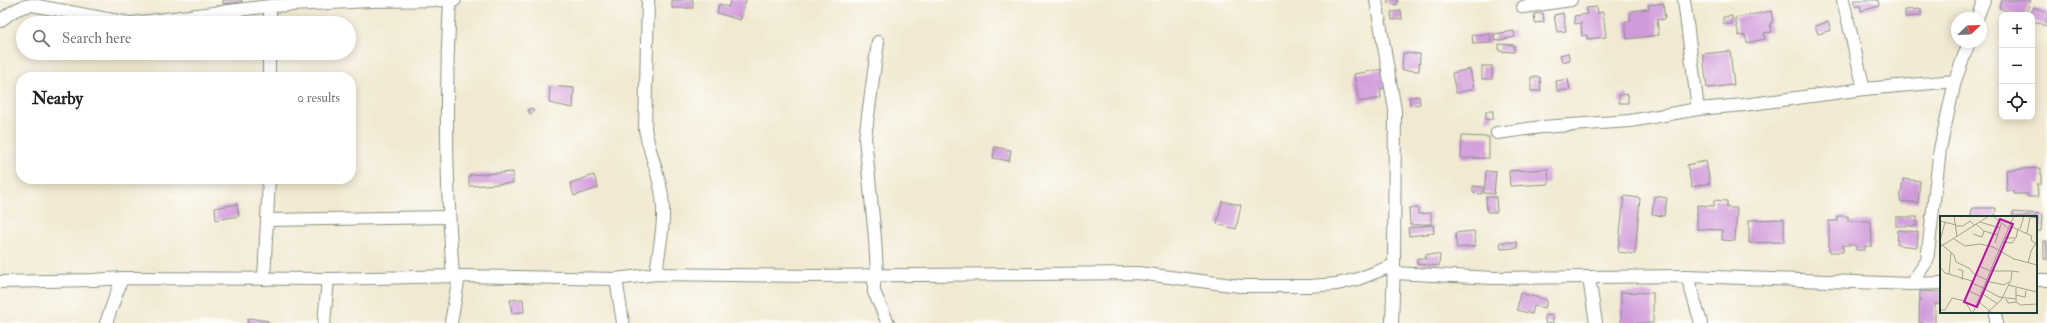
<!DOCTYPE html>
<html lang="en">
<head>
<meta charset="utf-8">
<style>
	:root { --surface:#fff; --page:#f6f6f6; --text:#202124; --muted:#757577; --line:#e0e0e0 }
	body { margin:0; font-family:"IM FELL Double Pica",serif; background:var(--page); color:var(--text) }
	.controls { position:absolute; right:12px; top:12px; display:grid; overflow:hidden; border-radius:8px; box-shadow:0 2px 10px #0003 }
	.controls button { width:36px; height:36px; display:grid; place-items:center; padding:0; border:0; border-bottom:1px solid var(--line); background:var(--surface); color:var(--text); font:20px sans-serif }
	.compass { position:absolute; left:1951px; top:12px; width:36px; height:36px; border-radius:50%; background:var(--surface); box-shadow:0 2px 10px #0003; rotate:67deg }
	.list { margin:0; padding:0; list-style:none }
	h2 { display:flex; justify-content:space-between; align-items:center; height:52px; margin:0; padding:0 16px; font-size:17px }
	h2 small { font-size:13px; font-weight:400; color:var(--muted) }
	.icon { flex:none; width:22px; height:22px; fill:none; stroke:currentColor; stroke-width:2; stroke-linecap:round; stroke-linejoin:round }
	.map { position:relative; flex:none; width:2047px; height:323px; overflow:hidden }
	.search { position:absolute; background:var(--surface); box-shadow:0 2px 10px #0003; left:16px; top:16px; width:340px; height:44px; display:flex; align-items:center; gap:10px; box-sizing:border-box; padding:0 14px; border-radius:22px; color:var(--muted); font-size:15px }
	.panel { position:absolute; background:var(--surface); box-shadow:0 2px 10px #0003; left:16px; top:72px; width:340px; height:112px; border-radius:16px }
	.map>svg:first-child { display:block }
	.building { fill:#d19bdb }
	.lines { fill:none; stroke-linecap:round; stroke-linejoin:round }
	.minor-casing { stroke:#889382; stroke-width:14 }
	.minor { stroke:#fff; stroke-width:12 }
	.inset-road { fill:none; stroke:#9da492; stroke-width:1 }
	.view { fill:#b5179e; fill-opacity:0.15; stroke:#b5179e; stroke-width:2 }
	.inset-edge { fill:none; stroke:#1f3d34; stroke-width:2 }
</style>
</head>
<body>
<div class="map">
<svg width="2047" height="323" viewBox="0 0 2047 323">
	<rect width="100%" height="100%" fill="#fdfcf7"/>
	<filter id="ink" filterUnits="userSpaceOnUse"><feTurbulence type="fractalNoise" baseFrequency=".025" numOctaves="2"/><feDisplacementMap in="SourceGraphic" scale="8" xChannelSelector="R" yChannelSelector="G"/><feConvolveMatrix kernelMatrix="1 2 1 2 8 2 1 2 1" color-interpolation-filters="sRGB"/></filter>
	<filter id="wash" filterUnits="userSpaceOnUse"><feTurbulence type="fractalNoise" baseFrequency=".012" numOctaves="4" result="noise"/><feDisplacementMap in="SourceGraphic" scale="16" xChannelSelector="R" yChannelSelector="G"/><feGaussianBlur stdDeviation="0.9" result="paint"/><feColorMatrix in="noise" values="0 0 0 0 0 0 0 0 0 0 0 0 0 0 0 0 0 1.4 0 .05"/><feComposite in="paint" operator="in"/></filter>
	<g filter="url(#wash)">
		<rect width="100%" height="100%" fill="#f1e9d1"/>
		<g id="blocks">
			<g class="building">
				<path d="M223 0H242V2L223 4Z"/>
				<rect x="672" y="0" width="21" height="8"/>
				<path d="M731 0H746L740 20 717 13 719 4 728 7Z"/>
				<path d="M1388 0H1398L1397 5 1387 3Z"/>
				<path d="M1854 0H1878L1879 6 1861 11 1860 5 1856 7Z"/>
				<path d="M2002 0H2031L2025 15H2018L1999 8Z"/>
				<path d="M1663 3 1665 19 1657 20 1659 35 1627 39 1625 21H1631L1630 11 1649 9 1648 5Z"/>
				<path d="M1597 7 1598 13 1603 12 1606 37 1587 39V35L1582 36 1581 23 1575 24 1574 16 1587 14 1586 8Z"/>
				<path d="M2034 7 2047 12V27L2032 20V15H2030Z"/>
				<path d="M1921 9V16L1905 17V10Z"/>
				<path d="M1401 11 1402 19 1392 20 1391 12Z"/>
				<path d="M1771 11 1773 22 1770 23 1772 32 1764 33 1765 39 1747 43 1745 35 1739 36 1735 18Z"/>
				<path d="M1543 13 1544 22 1535 23 1534 14Z"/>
				<path d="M1563 13 1566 31 1557 32 1554 15Z"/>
				<path d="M1732 16V24H1723V17Z"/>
				<path d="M1828 22 1831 30 1818 34 1815 26Z"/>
				<path d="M1514 31 1515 37 1495 41 1494 34Z"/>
				<path d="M1491 34V43L1473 44 1472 35Z"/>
				<path d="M1499 44 1514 45V52L1499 51Z"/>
				<path d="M1730 51 1734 85 1707 88 1703 54Z"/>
				<path d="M1403 53 1420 54 1419 71 1402 70Z"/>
				<path d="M1568 53 1570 60 1562 62 1560 55Z"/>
				<rect x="1482" y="66" width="10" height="13"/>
				<path d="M1383 69 1386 88 1380 89 1381 98 1359 102 1354 74Z"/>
				<path d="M1470 69 1474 89 1456 93 1452 73Z"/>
				<path d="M1531 77H1540L1541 91H1531Z"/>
				<path d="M1568 79 1570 90 1557 91 1556 81Z"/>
				<path d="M550 86 574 88 573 108 549 103Z"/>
				<path d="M1628 94V103H1619V95Z"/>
				<path d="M1419 96 1420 104 1410 106 1409 97Z"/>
				<path d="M532 108 534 112 530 114 528 110Z"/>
				<path d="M1486 111H1493V119L1486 120Z"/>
				<path d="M1462 136 1489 137V158H1461Z"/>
				<path d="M995 147 1011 150 1009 161 993 158Z"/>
				<path d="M1706 161 1710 183 1692 187 1687 165Z"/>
				<path d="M2041 168V184H2037L2038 197H2028V194H2014V191H2007L2006 170Z"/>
				<path d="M1548 169 1549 184 1510 186 1509 171Z"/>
				<path d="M1486 171 1496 172 1494 194 1484 193Z"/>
				<path d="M513 172V183L469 186V175Z"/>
				<path d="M594 175 598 188 574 196 570 183Z"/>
				<path d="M1903 179 1920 181 1918 203 1900 201Z"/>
				<path d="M1473 186 1483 187 1482 194 1473 193Z"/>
				<path d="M1624 196 1640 198 1635 254 1618 252Z"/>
				<path d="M1654 196 1667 198 1664 216 1652 215Z"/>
				<path d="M1486 197H1496L1497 212H1487Z"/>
				<path d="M1714 200 1727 201V208H1737L1735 241 1722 240V230L1697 229V205L1714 206Z"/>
				<path d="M1222 201 1241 205 1236 229 1217 224Z"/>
				<path d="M237 204 239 216 216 220 215 208Z"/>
				<path d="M1409 208H1418V214L1431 213V224L1410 225Z"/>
				<path d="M1972 208H1996L1995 217H1971Z"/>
				<path d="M2013 212 2042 214 2041 231H2036V217H2013Z"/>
				<path d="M1837 216H1848V221H1871L1872 246H1865V250H1856L1855 245H1843V252H1829V221H1838Z"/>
				<rect x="1896" y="217" width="21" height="9"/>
				<path d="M1784 219V242L1749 243V220Z"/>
				<path d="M1433 225 1434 233 1409 236 1408 228Z"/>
				<path d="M1898 230 1918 232 1917 247 1897 245Z"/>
				<path d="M1474 231 1476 246 1457 248 1455 233Z"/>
				<rect x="2044" y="241" width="3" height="18"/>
				<path d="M1500 242H1517L1518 248 1501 249Z"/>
				<path d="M1426 254 1440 255 1439 266 1417 264V258L1425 259Z"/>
				<path d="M1920 291 1941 292V304H1935V323H1919Z"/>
				<path d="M1621 292 1653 293V323H1621Z"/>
				<path d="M1520 293 1547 300 1545 308 1534 306 1532 314 1517 310Z"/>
				<path d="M523 299 524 312 512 313 510 300Z"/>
				<path d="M1545 315 1553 316V323H1545Z"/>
				<path d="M248 318 268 321V323H247Z"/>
			</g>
		</g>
	</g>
	<g filter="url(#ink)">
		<use href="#blocks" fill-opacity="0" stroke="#889382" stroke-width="1"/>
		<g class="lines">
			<g class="minor-casing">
				<g id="minor">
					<path d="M450 0C445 92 446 184 453 276"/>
					<path d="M648 0 645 129C650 156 663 183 663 210 664 231 658 253 656 274"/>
					<path d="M1376 0 1395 110 1394 265 1392 323"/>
					<path d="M1684 0 1698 109"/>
					<path d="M1843 0 1864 89"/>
					<path d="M1523 7 1571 0"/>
					<path d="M1977 18 1984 0"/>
					<path d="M0 21C10 13 19 6 32 5L129 23"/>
					<path d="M133 23 270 6 371 1 455 0"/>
					<path d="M270 23V6"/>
					<path d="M878 42 865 138 875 238 877 274 874 282V292L888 323"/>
					<path d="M269 77V53"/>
					<path d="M1497 133 1542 127 1630 121 1698 109 1744 105 1864 89 1955 81"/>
					<path d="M267 220 448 217"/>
					<path d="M1393 273 1494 278 1687 276 1911 284 1941 283"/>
					<path d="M1687 276 1701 323"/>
					<path d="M1589 278 1596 323"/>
					<path d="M264 279 269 179"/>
					<path d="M616 279 623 323"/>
					<path d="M2036 280H2047"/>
					<path d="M0 282 93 280 122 278 328 279 459 276 616 279 656 274 812 276 1138 273 1240 286H1309L1337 284 1358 279 1394 265"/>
					<path d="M1911 284 1927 261 1940 149 1955 81 1969 42"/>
					<path d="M1996 312V323"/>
					<path d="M106 323 122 278"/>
					<path d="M324 323 328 279"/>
					<path d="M451 323 459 276"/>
				</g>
			</g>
			<use href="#minor" class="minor"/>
		</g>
	</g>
	<g transform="translate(1940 216)">
		<rect width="97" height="97" fill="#f1e9d1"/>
		<path class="inset-road" d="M14 0 17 21M53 0 69 13M0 5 16 9M40 6 60 12M36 8 44 15 58 19M16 10H23L30 5 34 9M70 10 92 20 91 24 95 27M80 13 84 0 97 2M87 17 90 2M33 18 42 21 44 15M65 22H76L78 12M14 23 25 30 40 28 53 31 74 43 97 49M0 25 5 6M63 26 72 27 75 23M0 27 14 39 16 46 29 52 34 58 47 64M55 27 61 8M0 31 49 0M59 34 74 0M88 47 91 35 97 25M0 51 5 57 32 65 25 85 32 97M41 51 51 55H72M18 53 23 55 22 64M9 58 11 36M46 65 64 69 69 66M32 67 43 72M68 69 97 76M43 72 59 81 76 83M76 72V86L81 89 97 88M29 75 40 80M41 77 58 88M76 79 85 81 86 75M66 83 68 87 76 86M38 85 52 97M0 94H5L12 82 25 85M33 97 59 34M47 97 61 84 71 64 72 55 79 56"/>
		<path class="view" d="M60 3 73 8 37 91 24 86Z"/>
		<rect width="97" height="97" class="inset-edge"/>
	</g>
</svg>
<div class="controls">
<button>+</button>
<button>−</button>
<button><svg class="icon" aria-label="locate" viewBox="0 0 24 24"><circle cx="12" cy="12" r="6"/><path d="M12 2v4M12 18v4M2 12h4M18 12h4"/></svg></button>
</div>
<svg class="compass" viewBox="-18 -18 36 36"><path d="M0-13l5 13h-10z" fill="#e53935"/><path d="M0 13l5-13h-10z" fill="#757577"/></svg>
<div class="search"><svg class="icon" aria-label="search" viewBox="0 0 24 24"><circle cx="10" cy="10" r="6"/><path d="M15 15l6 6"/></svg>Search here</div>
<section class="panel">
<h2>Nearby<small>0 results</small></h2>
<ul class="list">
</ul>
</section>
</div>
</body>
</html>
